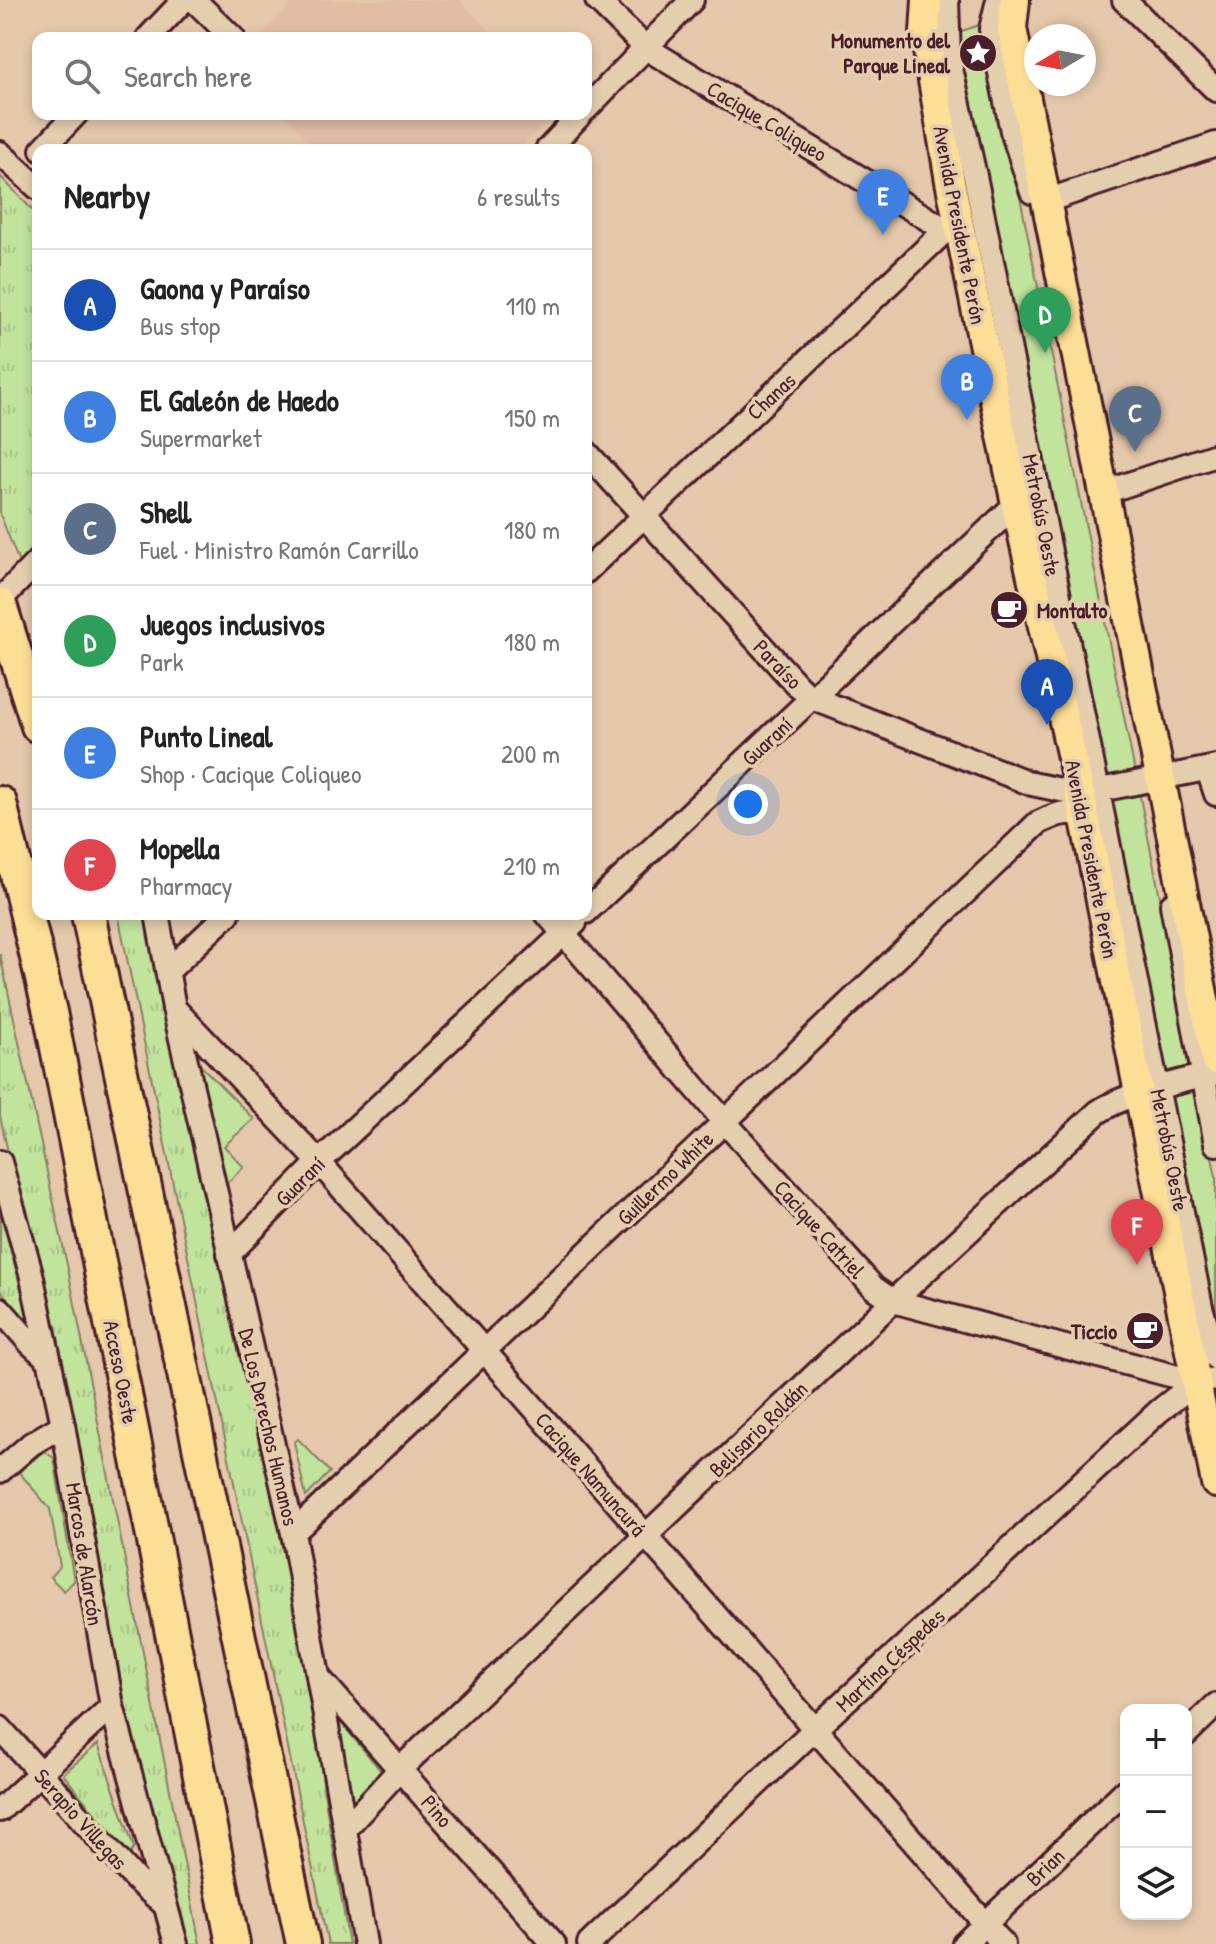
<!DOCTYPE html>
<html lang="en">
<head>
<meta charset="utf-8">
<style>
	:root { --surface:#fff; --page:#f6f6f6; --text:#222; --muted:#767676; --line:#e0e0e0; --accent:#1a73e8 }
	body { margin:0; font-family:"Patrick Hand",sans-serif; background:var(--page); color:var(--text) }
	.controls { position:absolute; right:24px; bottom:24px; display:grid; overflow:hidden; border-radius:16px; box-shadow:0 4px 12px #0003 }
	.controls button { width:72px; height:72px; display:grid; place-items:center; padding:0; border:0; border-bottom:2px solid var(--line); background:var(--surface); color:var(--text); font:40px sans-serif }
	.compass { position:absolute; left:1024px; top:24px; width:72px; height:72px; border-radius:50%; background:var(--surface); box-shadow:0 4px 12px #0003; rotate:260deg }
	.you { position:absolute; left:748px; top:804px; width:28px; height:28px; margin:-20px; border:6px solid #fff; border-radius:50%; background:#1a73e8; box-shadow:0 0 0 12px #1a73e833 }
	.badge { display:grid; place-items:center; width:52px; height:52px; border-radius:50%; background:var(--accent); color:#fff; font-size:26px; font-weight:700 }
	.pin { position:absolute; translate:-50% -66px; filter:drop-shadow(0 2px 4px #0008) }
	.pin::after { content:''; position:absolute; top:42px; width:28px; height:24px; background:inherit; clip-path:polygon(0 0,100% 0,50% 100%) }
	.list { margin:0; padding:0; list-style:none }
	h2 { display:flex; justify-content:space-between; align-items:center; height:104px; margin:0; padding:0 32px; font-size:34px }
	h2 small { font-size:26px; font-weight:400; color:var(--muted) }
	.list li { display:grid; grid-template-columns:52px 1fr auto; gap:24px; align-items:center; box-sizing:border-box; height:112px; padding:0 32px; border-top:2px solid var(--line) }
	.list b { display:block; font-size:30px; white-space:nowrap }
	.list p { margin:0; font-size:26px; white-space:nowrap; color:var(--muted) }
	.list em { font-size:26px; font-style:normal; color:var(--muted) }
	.icon { flex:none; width:44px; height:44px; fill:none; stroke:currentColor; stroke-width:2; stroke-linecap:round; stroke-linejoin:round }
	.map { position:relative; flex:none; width:1216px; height:1944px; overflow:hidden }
	.search { position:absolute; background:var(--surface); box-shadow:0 4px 12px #0003; left:32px; top:32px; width:560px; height:88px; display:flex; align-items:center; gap:20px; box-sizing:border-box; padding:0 28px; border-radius:16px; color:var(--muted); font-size:30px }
	.panel { position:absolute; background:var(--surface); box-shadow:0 4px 12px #0003; left:32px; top:144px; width:560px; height:776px; border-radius:16px }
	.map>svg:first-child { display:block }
	.built { fill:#e2bda6 }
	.grass { fill:url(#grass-tufts); stroke:#868164; stroke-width:2 }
	.green { fill:#c1e39c; stroke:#868164; stroke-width:2 }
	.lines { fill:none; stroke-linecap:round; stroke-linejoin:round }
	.minor-casing { stroke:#4a1f2b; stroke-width:28 }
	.major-casing { stroke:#4a1f2b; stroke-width:34 }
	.highway-casing { stroke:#4a1f2b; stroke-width:38 }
	.minor { stroke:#e5ceae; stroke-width:22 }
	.major { stroke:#fdde96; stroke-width:28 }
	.highway { stroke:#fdde96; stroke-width:32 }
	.labels { text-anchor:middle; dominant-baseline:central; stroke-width:7; stroke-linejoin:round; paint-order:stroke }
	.poi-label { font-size:22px; font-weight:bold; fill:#4a1f2b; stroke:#e5ceae; text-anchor:end }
	.street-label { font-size:22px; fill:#4a1f2b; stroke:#e5ceae }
</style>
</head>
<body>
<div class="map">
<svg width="1216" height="1944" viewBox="0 0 1216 1944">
	<defs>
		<pattern id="grass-tufts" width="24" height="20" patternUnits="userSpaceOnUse" patternTransform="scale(2)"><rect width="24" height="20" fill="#c1e39c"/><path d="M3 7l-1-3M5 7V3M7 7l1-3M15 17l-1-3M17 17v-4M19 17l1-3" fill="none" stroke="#a7c287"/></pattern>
	</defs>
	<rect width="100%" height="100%" fill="#e5c8ab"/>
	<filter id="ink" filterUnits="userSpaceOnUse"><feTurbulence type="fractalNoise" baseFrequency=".0125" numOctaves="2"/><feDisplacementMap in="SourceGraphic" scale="16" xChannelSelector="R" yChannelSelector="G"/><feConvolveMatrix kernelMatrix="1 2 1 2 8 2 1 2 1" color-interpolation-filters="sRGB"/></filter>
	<g filter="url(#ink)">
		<g class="built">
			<path d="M295 0H459L497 38H258Z"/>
			<path d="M284 114H556L517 150H317Z"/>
		</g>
		<g class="grass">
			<path d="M0 176 38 216V492L34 496 38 497V542L20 565 0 514Z"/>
			<path d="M118 914H146L302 1627 326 1805 349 1944H328Z"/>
			<path d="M0 954 69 1274 200 1944H186L127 1716 75 1429 38 1264 13 1175 0 1116Z"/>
			<path d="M0 1213 32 1327 0 1290Z"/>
			<path d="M98 1744 134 1848 129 1856 63 1774Z"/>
		</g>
		<g class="green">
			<path d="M979 25 991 52 1216 1177V1315L1208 1294 958 51 959 32Z"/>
			<path d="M199 1064 254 1119 224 1146 244 1167 225 1185Z"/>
			<path d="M298 1439 330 1472 306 1497 294 1442Z"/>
			<path d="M44 1451 54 1458 74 1581 64 1591 50 1577 60 1566 50 1509 19 1472Z"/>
			<path d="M338 1719 386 1777 350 1805Z"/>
		</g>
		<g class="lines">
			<g class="minor-casing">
				<g id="minor">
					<path d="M194 0 233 38"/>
					<path d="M597 0 646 48 946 230"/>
					<path d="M947 0 949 60 975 176 1201 1307 1216 1358"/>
					<path d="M998 0 991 29 1012 131 1032 192"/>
					<path d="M1124 0 1216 90"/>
					<path d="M148 38 184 0"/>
					<path d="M586 109 692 0"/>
					<path d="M42 150 76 114"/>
					<path d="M547 150 581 114"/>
					<path d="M0 153 38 188"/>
					<path d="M1046 201 1216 144"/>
					<path d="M586 452 798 686 812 698 1032 784 1080 794 1216 767"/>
					<path d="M1105 492 1216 455"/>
					<path d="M586 571 946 230 959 227"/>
					<path d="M0 600 38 561"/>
					<path d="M1208 770 1216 794"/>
					<path d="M1172 905 1216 1144"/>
					<path d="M586 912 1016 504"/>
					<path d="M157 914 174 1008 293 1533 365 1944"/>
					<path d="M547 914 724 1121 874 1288 893 1301 1196 1382 1216 1379"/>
					<path d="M168 971 228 914"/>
					<path d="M174 1008 319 1162 1003 1944"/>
					<path d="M0 1162 31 1273 63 1425 112 1706 176 1944"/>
					<path d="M229 1254 319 1162 575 923"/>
					<path d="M0 1309 30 1343 49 1360"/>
					<path d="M0 1471 31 1444 63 1425"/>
					<path d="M293 1533 1038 823C1055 815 1066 809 1084 816"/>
					<path d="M321 1680 554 1944"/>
					<path d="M0 1728 136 1880 165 1905"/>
					<path d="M1186 1734 1216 1705"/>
					<path d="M0 1810 112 1706"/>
					<path d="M345 1829 400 1769 893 1301 1098 1112C1128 1092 1178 1083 1213 1073"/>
					<path d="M589 1944 815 1729 1159 1411 1196 1382"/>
					<path d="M964 1944 1126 1790"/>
				</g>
			</g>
			<g class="major-casing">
				<g id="major">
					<path d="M927 0 925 33 950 181 1016 504 1080 794 1216 1483"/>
					<path d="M1015 0 1012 28 1216 1060"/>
				</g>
			</g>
			<g class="highway-casing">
				<g id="highway">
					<path d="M0 605 38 726"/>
					<path d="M0 803 50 1012 233 1944"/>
					<path d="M88 914 303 1944"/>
				</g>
			</g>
			<use href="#minor" class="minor"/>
			<use href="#major" class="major"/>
			<use href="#highway" class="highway"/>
		</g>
	</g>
	<defs>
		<g id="sight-disc" transform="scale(2)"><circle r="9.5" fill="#4a1f2b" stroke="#e5ceae"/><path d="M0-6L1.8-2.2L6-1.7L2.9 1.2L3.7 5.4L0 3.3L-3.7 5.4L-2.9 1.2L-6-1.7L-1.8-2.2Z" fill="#fff"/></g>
		<g id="cafe-disc" transform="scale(2)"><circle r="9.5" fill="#4a1f2b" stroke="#e5ceae"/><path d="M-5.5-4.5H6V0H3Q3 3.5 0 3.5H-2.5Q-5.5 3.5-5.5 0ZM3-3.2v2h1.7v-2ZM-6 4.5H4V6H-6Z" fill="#fff"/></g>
	</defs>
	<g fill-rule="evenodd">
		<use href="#sight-disc" x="978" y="53"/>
		<use href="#cafe-disc" x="1009" y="610"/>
		<use href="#cafe-disc" x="1145" y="1331"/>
	</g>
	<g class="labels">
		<g class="poi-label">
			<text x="950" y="40">Monumento del<tspan x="950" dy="25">Parque Lineal</tspan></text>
			<text x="1037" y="610" text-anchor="start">Montalto</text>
			<text x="1117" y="1331">Ticcio</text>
		</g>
		<g class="street-label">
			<text transform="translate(767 121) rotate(31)">Cacique Coliqueo</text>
			<text transform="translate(960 225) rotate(79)">Avenida Presidente Perón</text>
			<text transform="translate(771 396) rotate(-43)">Chanas</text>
			<text transform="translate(1042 515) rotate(79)">Metrobús Oeste</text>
			<text transform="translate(778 664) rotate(46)">Paraíso</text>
			<text transform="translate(767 741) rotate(-43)">Guaraní</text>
			<text transform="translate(1092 859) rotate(79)">Avenida Presidente Perón</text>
			<text transform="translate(1170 1150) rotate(79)">Metrobús Oeste</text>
			<text transform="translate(665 1178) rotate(-44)">Guillermo White</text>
			<text transform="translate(300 1181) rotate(-45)">Guaraní</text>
			<text transform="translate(820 1229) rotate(48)">Cacique Catriel</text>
			<text transform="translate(121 1372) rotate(79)">Acceso Oeste</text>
			<text transform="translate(269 1427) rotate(77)">De Los Derechos Humanos</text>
			<text transform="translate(758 1429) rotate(-44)">Belisario Roldán</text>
			<text transform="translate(591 1474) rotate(49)">Cacique Namuncurá</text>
			<text transform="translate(85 1554) rotate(81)">Marcos de Alarcón</text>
			<text transform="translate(890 1660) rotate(-43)">Martina Céspedes</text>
			<text transform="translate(437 1811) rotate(49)">Pino</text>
			<text transform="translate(81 1819) rotate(48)">Serapio Villegas</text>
			<text transform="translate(1045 1867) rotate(-44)">Brian</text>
		</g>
	</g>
</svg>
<div class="controls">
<button>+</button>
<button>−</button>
<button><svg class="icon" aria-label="layers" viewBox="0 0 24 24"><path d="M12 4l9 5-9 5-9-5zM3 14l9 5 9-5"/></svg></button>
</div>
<svg class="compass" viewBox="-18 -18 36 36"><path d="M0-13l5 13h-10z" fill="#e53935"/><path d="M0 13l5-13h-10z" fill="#767676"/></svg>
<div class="you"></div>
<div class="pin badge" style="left:1047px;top:725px;background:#1a4fb4">A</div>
<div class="pin badge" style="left:967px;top:420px;background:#3f7fe0">B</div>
<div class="pin badge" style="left:1135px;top:452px;background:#5c6f8a">C</div>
<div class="pin badge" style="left:1045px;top:353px;background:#2e9e5b">D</div>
<div class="pin badge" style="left:883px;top:235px;background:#3f7fe0">E</div>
<div class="pin badge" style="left:1137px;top:1265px;background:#e0444e">F</div>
<div class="search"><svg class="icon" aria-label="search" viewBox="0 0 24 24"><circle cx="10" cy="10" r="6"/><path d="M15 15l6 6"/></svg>Search here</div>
<section class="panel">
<h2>Nearby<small>6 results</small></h2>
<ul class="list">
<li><span class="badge" style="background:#1a4fb4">A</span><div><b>Gaona y Paraíso</b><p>Bus stop</p></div><em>110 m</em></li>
<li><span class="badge" style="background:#3f7fe0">B</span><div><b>El Galeón de Haedo</b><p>Supermarket</p></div><em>150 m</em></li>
<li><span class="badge" style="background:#5c6f8a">C</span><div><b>Shell</b><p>Fuel · Ministro Ramón Carrillo</p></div><em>180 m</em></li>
<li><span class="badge" style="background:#2e9e5b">D</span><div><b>Juegos inclusivos</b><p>Park</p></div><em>180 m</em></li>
<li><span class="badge" style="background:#3f7fe0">E</span><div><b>Punto Lineal</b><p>Shop · Cacique Coliqueo</p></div><em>200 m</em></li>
<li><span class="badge" style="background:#e0444e">F</span><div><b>Mopella</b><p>Pharmacy</p></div><em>210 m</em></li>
</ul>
</section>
</div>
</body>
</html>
